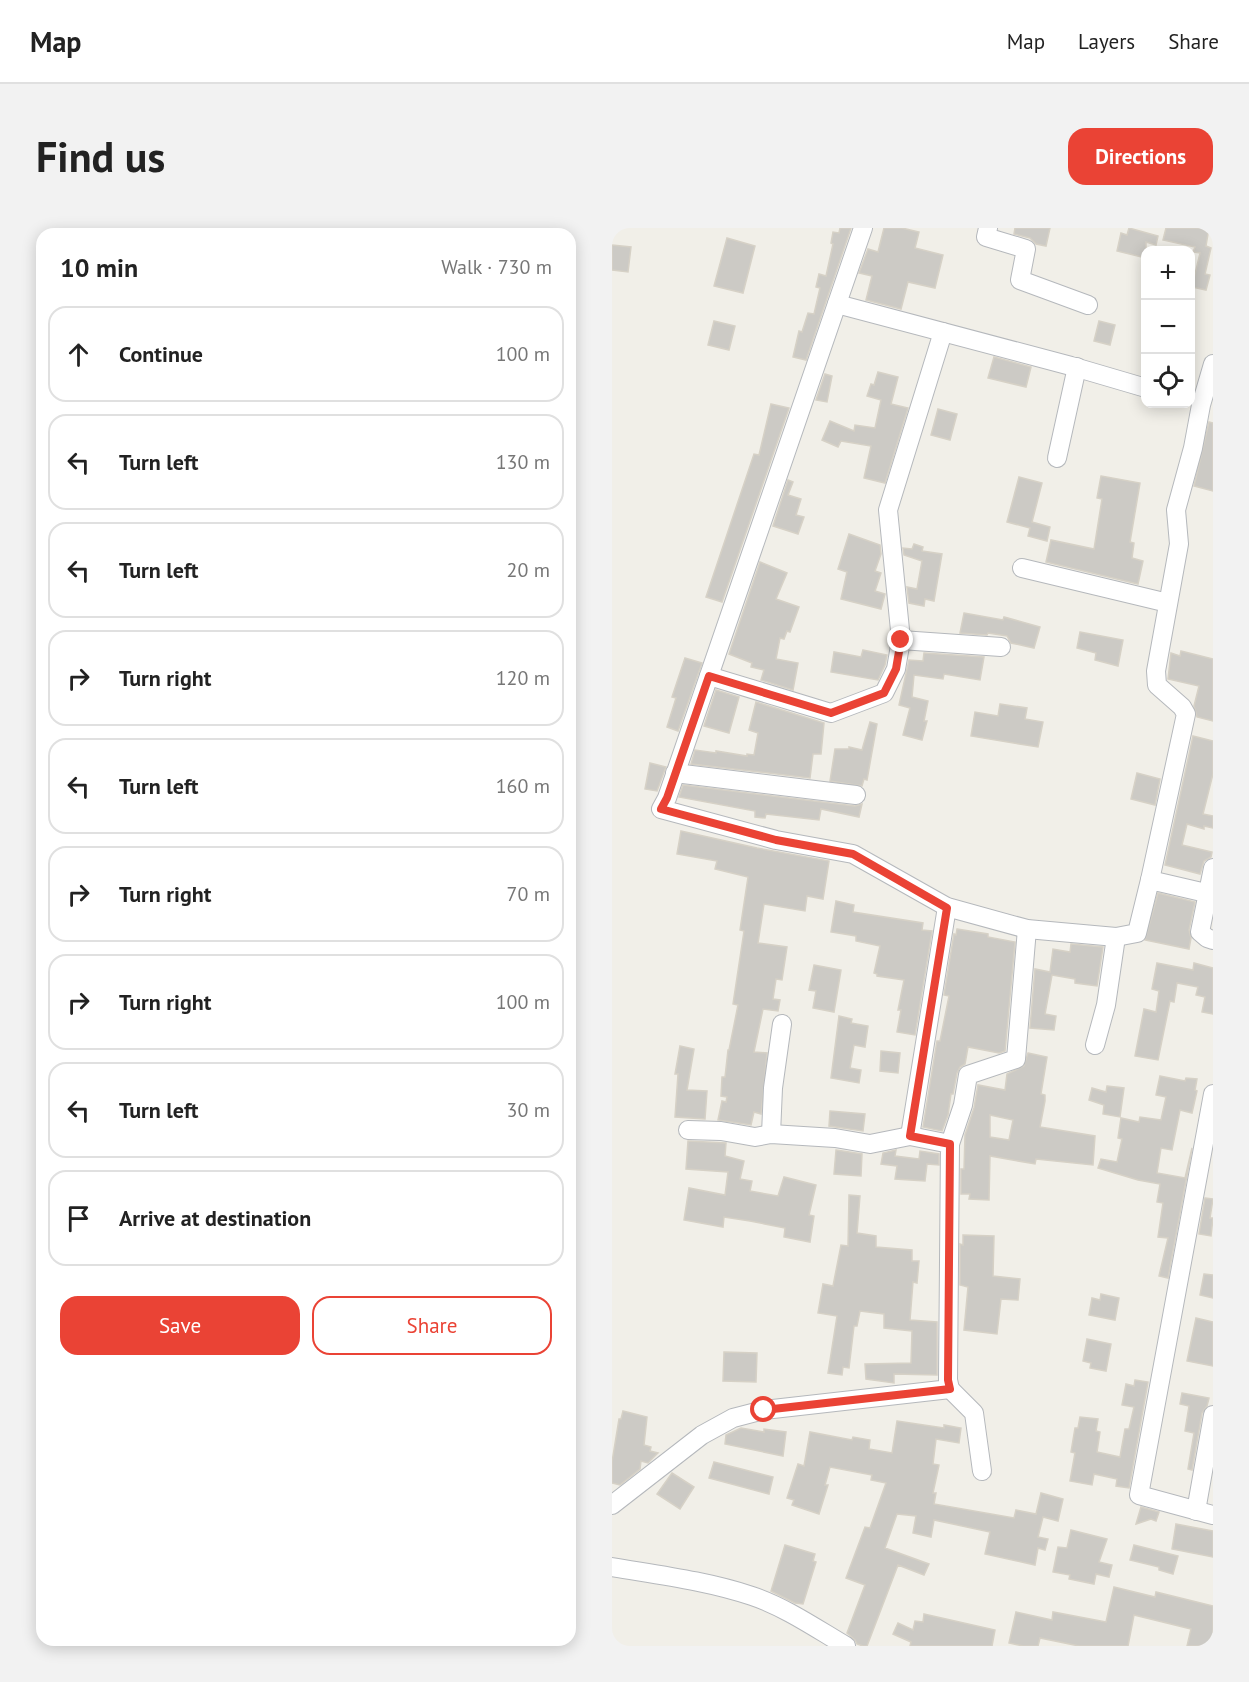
<!DOCTYPE html>
<html lang="en">
<head>
<meta charset="utf-8">
<style>
	:root { --surface:#fff; --page:#f2f2f2; --text:#222; --muted:#767676; --line:#e0e0e0; --accent:#ea4335 }
	body { margin:0; font-family:"PT Sans",sans-serif; background:var(--page); color:var(--text) }
	.controls { position:absolute; right:18px; top:18px; display:grid; overflow:hidden; border-radius:12px; box-shadow:0 3px 15px #0003 }
	.controls button { width:54px; height:54px; display:grid; place-items:center; padding:0; border:0; border-bottom:2px solid var(--line); background:var(--surface); color:var(--text); font:30px sans-serif }
	.stop { position:absolute; width:18px; height:18px; margin:-14px; border:4px solid #ea4335; border-radius:50%; background:#fff }
	.stop.end { background:#ea4335; border-color:#fff; box-shadow:0 2px 6px #0008 }
	.list { margin:0; padding:0; list-style:none }
	h2 { display:flex; justify-content:space-between; align-items:center; height:78px; margin:0; padding:0 24px; font-size:26px }
	h2 small { font-size:20px; font-weight:400; color:var(--muted) }
	.list li { display:grid; grid-template-columns:39px 1fr auto; gap:18px; align-items:center; box-sizing:border-box; height:96px; margin:0 12px 12px; padding:0 12px; border:2px solid var(--line); border-radius:18px }
	.list b { display:block; font-size:22px; white-space:nowrap }
	.list em { font-size:20px; font-style:normal; color:var(--muted) }
	.actions { display:flex; gap:12px; padding:18px 24px }
	.actions a { flex:1; padding:14px 0; border:2px solid var(--accent); border-radius:18px; text-align:center; font-size:21px; color:var(--accent) }
	.actions .main { background:var(--accent); color:#fff }
	.icon { flex:none; width:33px; height:33px; fill:none; stroke:currentColor; stroke-width:2; stroke-linecap:round; stroke-linejoin:round }
	.map { position:relative; flex:none; width:601px; height:1418px; overflow:hidden; border-radius:18px }
	header { display:flex; align-items:center; gap:36px; box-sizing:border-box; height:84px; padding:0 30px; background:var(--surface); border-bottom:2px solid var(--line) }
	header strong { font-size:28px }
	nav { display:flex; gap:33px; margin-inline-start:auto; font-size:21px }
	.intro { display:flex; align-items:center; justify-content:space-between; box-sizing:border-box; height:144px; padding:0 36px }
	h1 { margin:0; font-size:42px }
	.button { padding:15px 27px; border-radius:18px; background:var(--accent); color:#fff; font-size:21px; font-weight:700 }
	main { display:flex; gap:36px; padding:0 36px }
	aside { flex:1; background:var(--surface); border-radius:18px; box-shadow:0 3px 15px #0003 }
	.map>svg:first-child { display:block }
	.building { fill:#cccac5; stroke:#d6d1c6; stroke-width:1.5; fill-rule:evenodd }
	.lines { fill:none; stroke-linecap:round; stroke-linejoin:round }
	.minor-casing { stroke:#b5b8bc; stroke-width:20 }
	.minor { stroke:#fff; stroke-width:18 }
	.route { stroke:#ea4335; stroke-width:8 }
</style>
</head>
<body>
<header>
<strong>Map</strong>
<nav><a>Map</a><a>Layers</a><a>Share</a></nav>
</header>
<div class="intro"><h1>Find us</h1><a class="button">Directions</a></div>
<main>
<aside>
<h2>10 min<small>Walk · 730 m</small></h2>
<ul class="list">
<li><svg class="icon" aria-label="ahead" viewBox="0 0 24 24"><path d="M12 20V5M6 11l6-6 6 6"/></svg><div><b>Continue</b></div><em>100 m</em></li>
<li><svg class="icon" aria-label="left" viewBox="0 0 24 24"><path d="M17 20v-9H6M10 6l-5 5 5 5"/></svg><div><b>Turn left</b></div><em>130 m</em></li>
<li><svg class="icon" aria-label="left" viewBox="0 0 24 24"><path d="M17 20v-9H6M10 6l-5 5 5 5"/></svg><div><b>Turn left</b></div><em>20 m</em></li>
<li><svg class="icon" aria-label="right" viewBox="0 0 24 24"><path d="M7 20v-9h11M14 6l5 5-5 5"/></svg><div><b>Turn right</b></div><em>120 m</em></li>
<li><svg class="icon" aria-label="left" viewBox="0 0 24 24"><path d="M17 20v-9H6M10 6l-5 5 5 5"/></svg><div><b>Turn left</b></div><em>160 m</em></li>
<li><svg class="icon" aria-label="right" viewBox="0 0 24 24"><path d="M7 20v-9h11M14 6l5 5-5 5"/></svg><div><b>Turn right</b></div><em>70 m</em></li>
<li><svg class="icon" aria-label="right" viewBox="0 0 24 24"><path d="M7 20v-9h11M14 6l5 5-5 5"/></svg><div><b>Turn right</b></div><em>100 m</em></li>
<li><svg class="icon" aria-label="left" viewBox="0 0 24 24"><path d="M17 20v-9H6M10 6l-5 5 5 5"/></svg><div><b>Turn left</b></div><em>30 m</em></li>
<li><svg class="icon" aria-label="arrive" viewBox="0 0 24 24"><path d="M6 21V4h12l-3 4 3 4H6"/></svg><div><b>Arrive at destination</b></div></li>
</ul>
<div class="actions"><a class="main">Save</a><a>Share</a></div>
</aside>
<div class="map">
<svg width="601" height="1418" viewBox="0 0 601 1418">
	<rect width="100%" height="100%" fill="#f1efe8"/>
	<g class="building">
		<path d="M228 0H239L194 132 181 129 187 103 190 104 196 85 202 86 208 60 204 59 207 46 214 48 221 16 219 15 221 4 227 5Z"/>
		<path d="M272 0H290L307 4 303 20 331 27 323 60 296 54 289 81 254 72 260 48 247 45 256 21 266 24Z"/>
		<path d="M403 0H438L434 18 424 16 418 10 402 6Z"/>
		<path d="M517 0 546 8 544 17 534 14V30L505 23 509 5 515 7Z"/>
		<path d="M554 0H597L594 18 599 20 593 46 598 47 594 62 580 59 588 25 581 24 583 19 551 12Z"/>
		<path d="M115 10 143 18 131 65 102 58Z"/>
		<path d="M0 17 19 19 16 44 0 42Z"/>
		<path d="M102 93 123 98 117 122 96 117Z"/>
		<path d="M487 93 503 97 498 117 482 113Z"/>
		<path d="M382 129 419 139 414 159 376 150Z"/>
		<path d="M266 144 286 149 279 176 296 180 273 255 252 250 259 218 229 213 226 219 210 212 218 193 242 203 243 197 263 200 269 172 255 168 259 156 262 157Z"/>
		<path d="M213 146 220 148 215 174 204 172Z"/>
		<path d="M159 176 177 180 110 374 94 369 142 226 147 227Z"/>
		<path d="M326 181 345 186 338 212 319 207Z"/>
		<path d="M597 194 601 195V263L582 258Z"/>
		<path d="M489 248 528 255 518 314 522 315 520 330 531 333 526 356 434 334 439 312 482 321 490 271 485 270Z"/>
		<path d="M407 249 430 255 420 294 438 299 435 313 416 308 418 300 395 294Z"/>
		<path d="M176 252 181 254 176 267 189 271 184 287 192 289 186 306 161 298Z"/>
		<path d="M237 306 268 317 269 326 263 343 269 345 263 363 273 366 269 381 229 371 235 344 226 341Z"/>
		<path d="M302 316 311 319 310 323 330 326 322 373 313 371 312 378 297 375 295 359 305 361 310 333 292 327 291 320 300 321Z"/>
		<path d="M148 334 175 345 164 371 187 379 178 404 175 403 172 411 168 410 164 431 186 435 181 462 149 452 152 442 139 439 140 435 117 426Z"/>
		<path d="M352 385 391 392 392 389 428 399 422 420 399 415 395 408 376 405 375 407 348 405Z"/>
		<path d="M468 404 511 412 506 438 483 432 484 425 465 420Z"/>
		<path d="M251 422 275 427 273 437 266 452 219 444 222 424 249 429Z"/>
		<path d="M569 423 601 431V493L585 489 582 478 587 458 556 451 559 425 568 428Z"/>
		<path d="M312 425 372 429 368 452 332 446 331 451 302 447 300 469 316 473 312 493H315L310 512 291 507 298 480 287 477 297 432 311 433Z"/>
		<path d="M73 430 90 435 66 503 55 499 64 470 60 469Z"/>
		<path d="M104 462 127 469 117 505 92 498Z"/>
		<path d="M144 474 212 495 209 526H201L198 550 79 536 83 522 104 525V523L135 528V526L142 527 146 505 137 502Z"/>
		<path d="M388 476 415 480 413 491 431 494 426 519 359 508 363 484 386 488Z"/>
		<path d="M258 494 265 496 255 552 252 551 250 558 218 553 223 521H237V519L250 522Z"/>
		<path d="M581 508 601 513V546L591 586 601 588V600L592 598V601L575 596 570 617 600 624 599 629 592 633 588 646 553 637Z"/>
		<path d="M38 535 54 539 45 563 33 561Z"/>
		<path d="M525 545 548 551 543 577 519 571Z"/>
		<path d="M71 557 243 578 250 576 247 589 209 581 207 592 154 586 153 590 143 589V583L67 569Z"/>
		<path d="M69 603 145 620 217 633 211 671 195 668 193 683 152 676 146 715 175 719 170 752 164 751 161 771 168 772 166 783 151 781 142 824 155 825 149 886 142 884 139 897 106 892 110 873 114 874 115 869 109 868 110 849H113L116 822H117L126 777 121 776 132 703 128 702 136 649 103 641 105 633 65 626Z"/>
		<path d="M546 665 583 674 577 702 579 710 577 721 533 712Z"/>
		<path d="M224 673 242 677 241 684 311 695 310 702 320 703 303 807 285 804 289 782H286L292 752 265 748V746L262 745 268 718 244 713V708L219 704Z"/>
		<path d="M345 701 376 706V709L403 714 393 823 387 825 356 819 353 836 348 839 345 845 341 866H339L336 887 330 903 311 899 325 813H328L337 768 332 767 342 706 344 707Z"/>
		<path d="M459 716 491 719 485 758 463 755V751L440 747 433 786 444 788 442 802 418 800 423 741 438 744 441 721 458 724Z"/>
		<path d="M545 735 581 742 582 735 601 740V786L590 784 593 769 584 767 586 759 565 755 562 774 558 773 546 832 523 828 532 781 544 784 547 763 540 761Z"/>
		<path d="M202 737 229 742 222 784 201 780 204 763 197 762Z"/>
		<path d="M227 788 240 791 239 795 256 798 253 819 242 817 238 840 249 842 247 855 219 850Z"/>
		<path d="M68 818 82 821 75 862 95 863 93 891 63 889 66 846H63Z"/>
		<path d="M269 823 288 825 286 845 268 843Z"/>
		<path d="M416 825 435 829 429 866 433 867V873L428 899 483 908 481 937 424 931 423 936 378 928 377 972 357 971 358 966H349V941H352L353 907 362 880 366 857 393 862 395 846 412 838ZM378 887 401 892 397 912 378 909Z"/>
		<path d="M548 848 573 853 574 850 585 851 583 862 585 863 580 885 568 882 560 922 549 920 545 945 573 950 580 920 556 1050 547 1048 556 1010 546 1009 551 975 545 974 548 956 526 952 486 940 489 931 505 934 510 911 506 910 509 890 527 894 528 889 549 892 554 869 544 867Z"/>
		<path d="M495 858 512 860 508 889 491 886 492 877 477 872 480 860 494 864Z"/>
		<path d="M218 883 253 886 251 903 217 898Z"/>
		<path d="M76 913 114 915 113 928 132 933 128 951 140 953 138 963 166 968 172 949 204 957 197 987 202 988 198 1014 172 1009 173 1000 138 993 112 989 111 999 72 992 77 960 113 967 116 944 74 941Z"/>
		<path d="M224 922 250 926 249 948 222 946Z"/>
		<path d="M284 922 283 928 307 931 308 923 327 926V937L315 936 313 953 283 951 285 938 269 936 271 925Z"/>
		<path d="M237 967 248 968 245 1005 264 1008V1019L300 1022V1033H307L305 1055 301 1054 298 1092 325 1094V1147L282 1146V1155L254 1151 253 1136 299 1135 300 1103 272 1100V1086L248 1083 245 1098H242L237 1140 231 1139 230 1147 216 1145 225 1088 206 1085 211 1056 221 1058 229 1017 236 1018Z"/>
		<path d="M593 970 601 971 598 990H601L599 1008 587 1006Z"/>
		<path d="M351 1007 382 1008 381 1048 408 1051 406 1072 389 1071 385 1106 352 1102 356 1059 348 1057V1016L351 1017Z"/>
		<path d="M592 1046 601 1047V1070L588 1067Z"/>
		<path d="M489 1066 507 1070 503 1092 477 1087 480 1070 488 1072Z"/>
		<path d="M584 1090 601 1094V1138L575 1133Z"/>
		<path d="M475 1111 499 1116 494 1143 478 1140 479 1135 471 1133Z"/>
		<path d="M112 1124 145 1125 144 1154 111 1153Z"/>
		<path d="M523 1152 536 1154 517 1260 504 1258 505 1251 482 1246 480 1257 458 1253 463 1225 459 1224 463 1200H466L468 1189 486 1191 484 1203 488 1204 485 1224 508 1229 513 1201H517L522 1179 510 1177 514 1156 522 1158Z"/>
		<path d="M570 1165 597 1170 595 1178 590 1185 580 1242 576 1241 582 1205 573 1203 577 1178 568 1176Z"/>
		<path d="M11 1183 35 1189 32 1217 39 1219 38 1223 46 1225 36 1235 29 1233 28 1241 8 1257 0 1255V1234L7 1191H9Z"/>
		<path d="M285 1193 332 1200V1197L349 1200 347 1215 324 1211 321 1236 327 1237 321 1265H324L322 1276 402 1290 404 1282 424 1286 429 1265 451 1271 446 1293 431 1289 426 1309 436 1311 433 1322 426 1320 423 1337 373 1326 378 1304 322 1292 319 1309 301 1305 304 1288 285 1286 273 1320 317 1336 312 1347 286 1337 255 1418H251L245 1416 243 1412 235 1405 253 1357 234 1350 253 1299 258 1300 274 1255 259 1252 260 1247 218 1239 213 1257H216L207 1286 180 1277 182 1272 175 1270 186 1236 192 1238 198 1204 240 1212 241 1209 258 1212 257 1221 280 1225Z"/>
		<path d="M129 1200 152 1204V1201L174 1204 171 1228 113 1216 114 1207Z"/>
		<path d="M102 1234 161 1249 157 1266 97 1250Z"/>
		<path d="M60 1245 82 1259 68 1281 45 1266Z"/>
		<path d="M529 1279 547 1284 544 1293 539 1291 524 1296Z"/>
		<path d="M564 1296 601 1303V1329L560 1321Z"/>
		<path d="M459 1302 495 1311 487 1334 500 1337 497 1349 484 1346 482 1356 457 1351 458 1347 441 1344 446 1319 455 1320Z"/>
		<path d="M173 1317 203 1326 201 1333 204 1334 191 1376 183 1375 159 1363Z"/>
		<path d="M522 1317 566 1328 561 1346 547 1342V1339L518 1332Z"/>
		<path d="M502 1359 543 1369 544 1364 601 1378V1418H575L579 1401 522 1387 516 1418H467L428 1410 426 1418H411L397 1415 404 1384 440 1392 441 1384 494 1394Z"/>
		<path d="M312 1386 383 1402 380 1418H298L299 1414 281 1406 286 1395 301 1402 303 1393 311 1394Z"/>
	</g>
	<g class="lines">
		<g class="minor-casing">
			<g id="minor">
				<path d="M251 0 55 570 49 581 164 612 241 626 335 679 415 701 504 709 525 705 538 652 594 665H601"/>
				<path d="M376 0 374 9 414 21 408 52 476 77"/>
				<path d="M225 76 459 138 534 160"/>
				<path d="M445 230 465 139"/>
				<path d="M410 340 556 375"/>
				<path d="M289 412 389 419"/>
				<path d="M97 448 219 485 272 465 284 441 289 412 276 282 331 104"/>
				<path d="M63 545 244 567"/>
				<path d="M601 640 588 704 595 710 601 712"/>
				<path d="M538 652 574 486 570 479 545 457 544 443 567 316 564 282 581 220 589 177 601 136"/>
				<path d="M483 817 494 777 504 709"/>
				<path d="M601 866 527 1267 601 1287"/>
				<path d="M76 902 109 903 143 909 159 906 223 910 258 916 298 908"/>
				<path d="M159 906 161 860 170 796"/>
				<path d="M338 916 351 877 356 847 404 831 415 701"/>
				<path d="M338 1161 362 1185 370 1243"/>
				<path d="M0 1277 90 1207 121 1190 152 1182 338 1161 336 1152 338 916 298 908 335 679"/>
				<path d="M584 1283 601 1187"/>
				<path d="M0 1339C47 1347 95 1353 140 1368 173 1379 205 1401 234 1418"/>
			</g>
		</g>
		<use href="#minor" class="minor"/>
	</g>
	<g class="lines">
		<path class="route" d="M152 1182 338 1161 336 1152 338 916 298 908 335 680 241 626 164 612 49 581 55 570 97 448 219 485 272 465 284 441 289 412"/>
	</g>
</svg>
<div class="controls">
<button>+</button>
<button>−</button>
<button><svg class="icon" aria-label="locate" viewBox="0 0 24 24"><circle cx="12" cy="12" r="6"/><path d="M12 2v4M12 18v4M2 12h4M18 12h4"/></svg></button>
</div>
<div class="stop" style="left:152px;top:1182px"></div>
<div class="stop end" style="left:289px;top:412px"></div>
</div>
</main>
</body>
</html>
